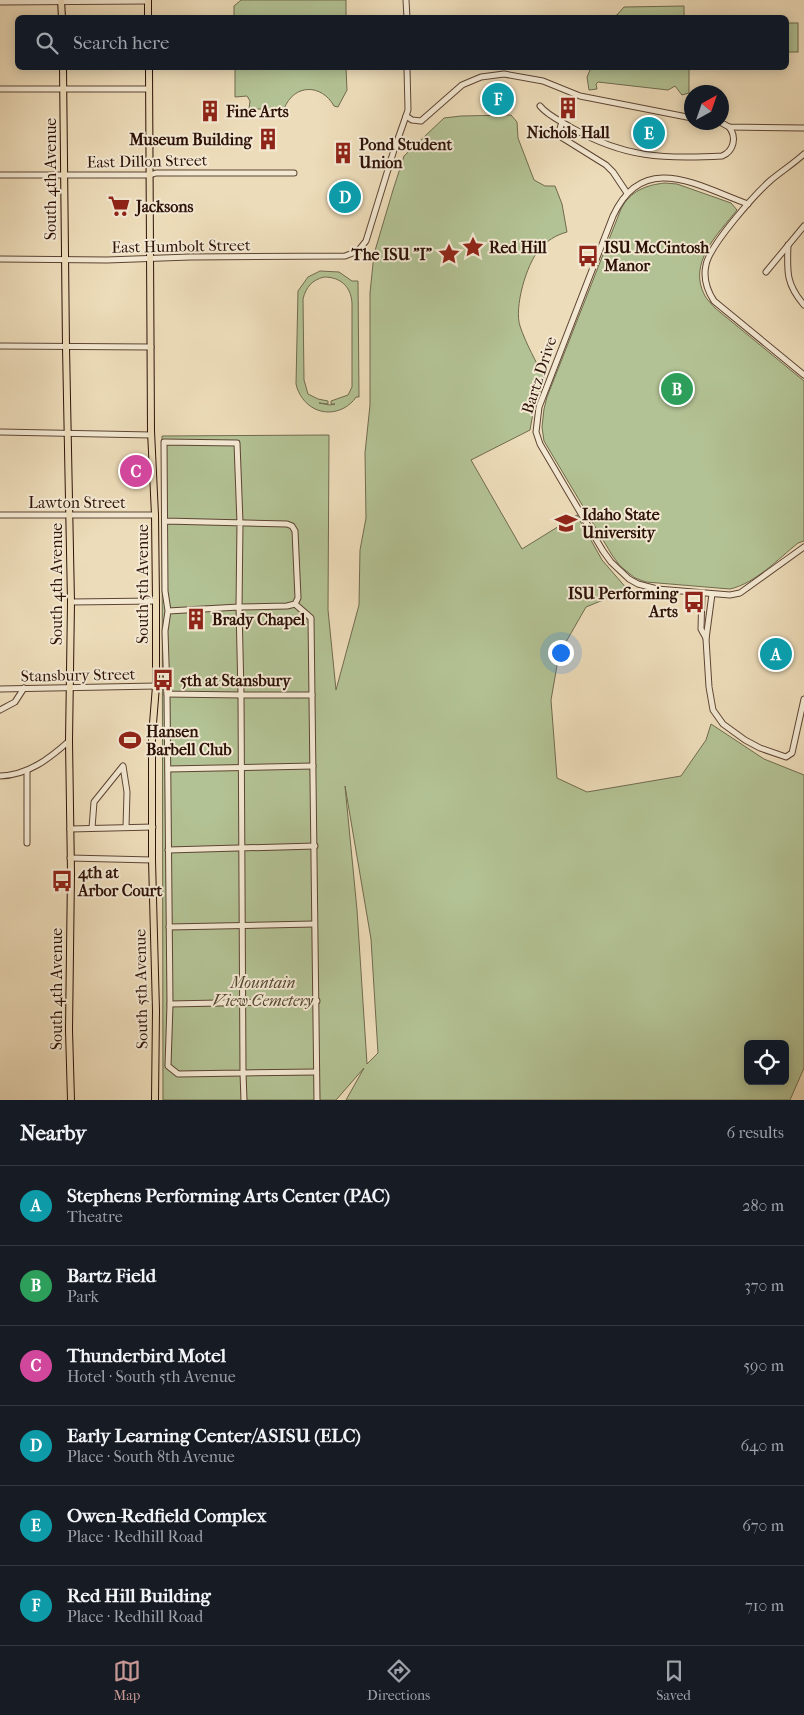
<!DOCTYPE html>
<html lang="en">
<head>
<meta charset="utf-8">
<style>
	:root { --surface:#171b24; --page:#20242c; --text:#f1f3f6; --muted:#9ea1a6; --line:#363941; --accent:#c59692 }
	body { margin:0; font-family:"IM FELL French Canon",serif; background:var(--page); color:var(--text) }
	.controls { position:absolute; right:15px; bottom:15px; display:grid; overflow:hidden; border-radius:8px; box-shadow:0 2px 12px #0003 }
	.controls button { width:45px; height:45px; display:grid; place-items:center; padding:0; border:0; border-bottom:1px solid var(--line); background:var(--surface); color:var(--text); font:25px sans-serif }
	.compass { position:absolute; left:684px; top:85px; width:45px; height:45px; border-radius:50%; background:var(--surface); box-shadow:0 2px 12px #0003; rotate:40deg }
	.you { position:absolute; left:560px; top:652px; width:18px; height:18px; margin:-12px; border:4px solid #fff; border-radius:50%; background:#1a73e8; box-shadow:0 0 0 8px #1a73e833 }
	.badge { display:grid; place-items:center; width:32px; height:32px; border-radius:50%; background:var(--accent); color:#fff; font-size:16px; font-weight:700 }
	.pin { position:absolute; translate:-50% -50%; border:2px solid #fff; box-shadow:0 1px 5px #0006 }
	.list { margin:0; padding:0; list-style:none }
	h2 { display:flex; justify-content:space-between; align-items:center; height:65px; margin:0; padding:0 20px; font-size:21px }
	h2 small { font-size:16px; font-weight:400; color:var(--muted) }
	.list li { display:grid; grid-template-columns:32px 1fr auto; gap:15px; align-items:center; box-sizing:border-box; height:80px; padding:0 20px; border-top:1px solid var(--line) }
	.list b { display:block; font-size:19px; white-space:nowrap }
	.list p { margin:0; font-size:16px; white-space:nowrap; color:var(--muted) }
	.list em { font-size:16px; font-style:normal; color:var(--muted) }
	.icon { flex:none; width:28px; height:28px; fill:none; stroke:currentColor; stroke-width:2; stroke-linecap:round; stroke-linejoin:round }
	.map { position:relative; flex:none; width:804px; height:1100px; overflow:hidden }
	.search { position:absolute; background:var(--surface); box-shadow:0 2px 12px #0003; left:15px; right:15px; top:15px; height:55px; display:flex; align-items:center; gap:12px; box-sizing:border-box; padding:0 18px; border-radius:8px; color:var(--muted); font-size:19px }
	.sheet { height:545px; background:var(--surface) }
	nav { display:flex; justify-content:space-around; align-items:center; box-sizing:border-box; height:70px; border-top:1px solid var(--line); background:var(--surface); font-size:14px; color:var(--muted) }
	nav a { display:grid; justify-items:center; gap:2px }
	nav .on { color:var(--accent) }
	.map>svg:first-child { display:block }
	.green { fill:#b3c294; stroke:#706a4e; fill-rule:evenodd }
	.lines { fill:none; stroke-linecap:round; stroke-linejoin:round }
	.minor-casing { stroke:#5d4434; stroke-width:7 }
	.major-casing { stroke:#2d1208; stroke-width:8 }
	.minor { stroke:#f3e8d2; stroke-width:5 }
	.major { stroke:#eddcb9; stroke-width:6 }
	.labels { text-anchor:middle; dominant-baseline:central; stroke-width:4; stroke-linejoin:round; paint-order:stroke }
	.poi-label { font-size:16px; font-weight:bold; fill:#2d1208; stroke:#f3e8d2; text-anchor:start }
	.street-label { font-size:16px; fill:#2d1208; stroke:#f3e8d2 }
	.park-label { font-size:16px; font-style:italic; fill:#554732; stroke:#f3e8d2 }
</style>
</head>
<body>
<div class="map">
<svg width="804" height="1100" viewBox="0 0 804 1100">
	<rect width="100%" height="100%" fill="#eddcb9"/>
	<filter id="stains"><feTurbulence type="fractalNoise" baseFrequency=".004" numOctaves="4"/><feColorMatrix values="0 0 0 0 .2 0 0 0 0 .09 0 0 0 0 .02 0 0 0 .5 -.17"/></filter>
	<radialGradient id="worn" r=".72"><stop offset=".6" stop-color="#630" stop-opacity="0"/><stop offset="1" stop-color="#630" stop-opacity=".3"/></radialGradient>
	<g class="green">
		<path d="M241 0H346V17H234V6Z"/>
		<path d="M684 6V17H609L617 15 624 7Z"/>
		<rect x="787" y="23" width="11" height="29"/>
		<path d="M235 68H346L347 90 338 107 334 106C322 84 294 83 284 109H249L250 101 247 96 235 97Z"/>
		<path d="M591 68H689V93L682 95 675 86 668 90 598 82 596 84 597 89 589 90 587 77Z"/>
		<path d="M511 115 517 122 518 138 534 180 545 186H555L562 204 567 232C556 235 546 241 539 250 526 265 514 308 520 326 526 344 536 361 544 378L533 413 530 430 471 460 522 549 577 515 602 560 628 590 586 607 559 654 551 700 557 778 587 792 681 776 706 740 711 724 764 759 804 775V1068L790 1100H346L364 1068 336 1100H163L162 436 329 435 328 610 336 690 359 605 360 550 366 518 365 453 370 405V293L374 254 393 190 404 156 444 118 461 116ZM345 786 371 939 378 1053 367 1064 357 910ZM748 1044H785V1081H748Z"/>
		<path d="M665 183 677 184 731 203 737 210C718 234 687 263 705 296 707 300 712 304 715 308L804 381V541L798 543C778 559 756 583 730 589L646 582 635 578 620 566 612 555 544 441 542 427 544 409 547 397 621 209C630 191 646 185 665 183Z"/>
		<path d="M320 271 339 272 352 281H358L359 397H356C353 402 349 405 344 408 323 419 301 406 296 384L298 291 308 277ZM324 277C341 277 351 287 352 303V387L348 395 331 401V404H335L330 405 319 403 328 404V401L318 399 308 394 304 380 303 299C306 287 312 280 324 277Z"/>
	</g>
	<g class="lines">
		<g class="minor-casing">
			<g id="minor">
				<path d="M406 0 407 18"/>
				<path d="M0 2 148 1"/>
				<path d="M0 89H149"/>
				<path d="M540 106C548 116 561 121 572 128 625 158 663 159 722 156 734 151 737 137 729 127"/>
				<path d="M406 116 412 120 421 121 462 85 481 77 504 74 543 81 580 96 692 118"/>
				<path d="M562 122 559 132 561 137 606 165 613 172 627 193"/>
				<path d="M720 122 729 127 804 128"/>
				<path d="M804 154C794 163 782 171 771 180 755 194 709 246 706 265 703 278 707 290 714 301L804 375"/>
				<path d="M0 175H150L156 173H294"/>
				<path d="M748 204C698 186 643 150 613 216L539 407 536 432 540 444 603 551 611 562 629 579 638 584 657 589 730 595 740 593 804 547"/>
				<path d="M788 245C787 272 786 284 804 305"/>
				<path d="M0 259 107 260 190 257 345 256 358 251 366 241 394 150 406 116 408 110 407 68"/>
				<path d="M766 272 804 226"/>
				<path d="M0 346 151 347"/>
				<path d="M0 432 151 435"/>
				<path d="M0 515H155"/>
				<path d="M165 521 287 524 292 526 295 531 298 598 295 604 287 606 239 607 240 523 237 443 164 442 165 591 168 611 165 631 167 694 241 695 239 607 168 611"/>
				<path d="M702 593 701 629 706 638"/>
				<path d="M712 594 706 639 709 687 713 710 723 724 745 740 760 748 786 757 792 753 804 699"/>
				<path d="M71 602 156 601"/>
				<path d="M295 604 311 618 317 1100"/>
				<path d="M0 689 156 686"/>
				<path d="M167 694 170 1004 168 1066 178 1074 243 1073 241 695H312"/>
				<path d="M0 710 15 702 24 688"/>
				<path d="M168 769 313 766"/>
				<path d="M27 771V843"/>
				<path d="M0 776C28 775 49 759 69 741"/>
				<path d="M92 828 94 802 123 766 127 792 126 827"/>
				<path d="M70 829 153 827"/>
				<path d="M168 850 315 846"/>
				<path d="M70 858 152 860"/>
				<path d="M169 927 314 924"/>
				<path d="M170 1004 317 1001"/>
				<path d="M244 1100 243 1073 316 1072"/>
			</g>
		</g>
		<g class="major-casing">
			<g id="major">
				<path d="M61 0 62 18"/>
				<path d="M148 0V18"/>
				<path d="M63 68 66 347 71 602 69 741 71 873 69 1030 71 1100"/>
				<path d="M149 68 151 431 155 515 156 601V686L152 736V860L156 1011 155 1100"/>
			</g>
		</g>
		<use href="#minor" class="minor"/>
		<use href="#major" class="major"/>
	</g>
	<defs>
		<g id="building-bare" transform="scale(1.725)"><path d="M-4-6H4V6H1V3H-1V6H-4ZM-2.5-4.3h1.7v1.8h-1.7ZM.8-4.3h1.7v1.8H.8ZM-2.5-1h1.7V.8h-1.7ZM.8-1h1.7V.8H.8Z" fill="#8f2418" stroke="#f3e8d2" stroke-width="2.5" paint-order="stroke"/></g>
		<g id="supermarket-bare" transform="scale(1.725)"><path d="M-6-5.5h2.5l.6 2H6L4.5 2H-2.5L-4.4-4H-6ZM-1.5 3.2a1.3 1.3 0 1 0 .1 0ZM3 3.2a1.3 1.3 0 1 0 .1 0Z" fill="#8f2418" stroke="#f3e8d2" stroke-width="2.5" paint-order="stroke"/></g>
		<g id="sight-bare" transform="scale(1.725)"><path d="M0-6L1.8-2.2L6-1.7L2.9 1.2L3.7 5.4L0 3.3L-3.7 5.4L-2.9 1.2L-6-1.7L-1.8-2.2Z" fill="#8f2418" stroke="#f3e8d2" stroke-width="2.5" paint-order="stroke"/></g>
		<g id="bus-bare" transform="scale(1.725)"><path d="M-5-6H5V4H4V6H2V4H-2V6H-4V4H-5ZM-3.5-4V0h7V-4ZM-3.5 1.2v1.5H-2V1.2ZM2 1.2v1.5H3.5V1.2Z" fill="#8f2418" stroke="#f3e8d2" stroke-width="2.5" paint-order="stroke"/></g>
		<g id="university-bare" transform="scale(1.725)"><path d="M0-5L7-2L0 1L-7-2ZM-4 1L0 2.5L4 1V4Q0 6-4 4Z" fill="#8f2418" stroke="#f3e8d2" stroke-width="2.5" paint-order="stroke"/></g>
		<g id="stadium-bare" transform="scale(1.725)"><path d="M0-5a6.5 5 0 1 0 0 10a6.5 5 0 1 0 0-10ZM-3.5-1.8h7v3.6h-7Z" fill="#8f2418" stroke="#f3e8d2" stroke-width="2.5" paint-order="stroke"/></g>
	</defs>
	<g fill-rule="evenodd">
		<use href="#building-bare" x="568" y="108"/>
		<use href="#building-bare" x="210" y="111"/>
		<use href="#building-bare" x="268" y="139"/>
		<use href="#building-bare" x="343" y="153"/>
		<use href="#supermarket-bare" x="119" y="206"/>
		<use href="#sight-bare" x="473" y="247"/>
		<use href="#sight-bare" x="449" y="254"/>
		<use href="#bus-bare" x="588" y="256"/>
		<use href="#university-bare" x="566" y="523"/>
		<use href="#bus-bare" x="694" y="602"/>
		<use href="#building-bare" x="196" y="619"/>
		<use href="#bus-bare" x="163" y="680"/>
		<use href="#stadium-bare" x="130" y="740"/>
		<use href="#bus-bare" x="62" y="881"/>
	</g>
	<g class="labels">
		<g class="poi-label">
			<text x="226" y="111">Fine Arts</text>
			<text x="568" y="132" text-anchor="middle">Nichols Hall</text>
			<text x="252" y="139" text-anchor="end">Museum Building</text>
			<text x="359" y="144">Pond Student<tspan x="359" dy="18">Union</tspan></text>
			<text x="136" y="206">Jacksons</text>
			<text x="489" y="247">Red Hill</text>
			<text x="604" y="247">ISU McCintosh<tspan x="604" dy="18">Manor</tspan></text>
			<text x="432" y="254" text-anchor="end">The ISU "I"</text>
			<text x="582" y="514">Idaho State<tspan x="582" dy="18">University</tspan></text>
			<text x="678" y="593" text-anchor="end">ISU Performing<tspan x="678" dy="18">Arts</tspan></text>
			<text x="212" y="619">Brady Chapel</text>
			<text x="180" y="680">5th at Stansbury</text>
			<text x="146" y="731">Hansen<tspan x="146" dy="18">Barbell Club</tspan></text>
			<text x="78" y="872">4th at<tspan x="78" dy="18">Arbor Court</tspan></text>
		</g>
		<g class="street-label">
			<text transform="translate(147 161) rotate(-1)">East Dillon Street</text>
			<text transform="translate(50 179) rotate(-90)">South 4th Avenue</text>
			<text transform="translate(181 246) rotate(-1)">East Humbolt Street</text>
			<text transform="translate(539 375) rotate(-72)">Bartz Drive</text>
			<text x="77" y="502">Lawton Street</text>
			<text transform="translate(56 584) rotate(-90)">South 4th Avenue</text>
			<text transform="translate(142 584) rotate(-90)">South 5th Avenue</text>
			<text transform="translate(78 675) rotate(-1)">Stansbury Street</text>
			<text transform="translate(56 989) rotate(-90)">South 4th Avenue</text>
			<text transform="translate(141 989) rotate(-91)">South 5th Avenue</text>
		</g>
		<g class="park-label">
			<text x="263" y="982">Mountain<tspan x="263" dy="18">View Cemetery</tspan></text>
		</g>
	</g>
	<rect width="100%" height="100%" filter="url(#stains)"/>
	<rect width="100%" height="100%" fill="url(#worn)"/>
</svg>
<div class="controls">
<button><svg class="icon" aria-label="locate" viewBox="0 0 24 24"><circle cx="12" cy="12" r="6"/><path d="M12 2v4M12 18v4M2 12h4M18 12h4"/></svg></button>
</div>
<svg class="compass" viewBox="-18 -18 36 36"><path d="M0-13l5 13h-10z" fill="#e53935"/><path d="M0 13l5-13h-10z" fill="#9ea1a6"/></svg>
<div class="you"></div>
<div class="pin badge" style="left:776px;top:654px;background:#0f9aa8">A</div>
<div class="pin badge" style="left:677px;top:389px;background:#2e9e5b">B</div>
<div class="pin badge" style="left:136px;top:471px;background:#d1479c">C</div>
<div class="pin badge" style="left:345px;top:197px;background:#0f9aa8">D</div>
<div class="pin badge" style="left:649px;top:133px;background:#0f9aa8">E</div>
<div class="pin badge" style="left:498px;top:99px;background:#0f9aa8">F</div>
<div class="search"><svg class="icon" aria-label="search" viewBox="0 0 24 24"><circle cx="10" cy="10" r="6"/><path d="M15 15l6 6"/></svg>Search here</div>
</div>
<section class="sheet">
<h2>Nearby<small>6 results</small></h2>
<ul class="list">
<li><span class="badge" style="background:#0f9aa8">A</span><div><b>Stephens Performing Arts Center (PAC)</b><p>Theatre</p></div><em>280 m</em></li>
<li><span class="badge" style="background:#2e9e5b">B</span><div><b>Bartz Field</b><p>Park</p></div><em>370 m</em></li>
<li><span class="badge" style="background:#d1479c">C</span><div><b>Thunderbird Motel</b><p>Hotel · South 5th Avenue</p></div><em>590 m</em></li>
<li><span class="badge" style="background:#0f9aa8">D</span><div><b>Early Learning Center/ASISU (ELC)</b><p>Place · South 8th Avenue</p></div><em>640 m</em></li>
<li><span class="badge" style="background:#0f9aa8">E</span><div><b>Owen-Redfield Complex</b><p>Place · Redhill Road</p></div><em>670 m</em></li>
<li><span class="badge" style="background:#0f9aa8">F</span><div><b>Red Hill Building</b><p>Place · Redhill Road</p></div><em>710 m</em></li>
</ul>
</section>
<nav>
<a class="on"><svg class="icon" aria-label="map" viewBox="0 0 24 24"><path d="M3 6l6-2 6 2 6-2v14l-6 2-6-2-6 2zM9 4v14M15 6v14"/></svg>Map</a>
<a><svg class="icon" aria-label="directions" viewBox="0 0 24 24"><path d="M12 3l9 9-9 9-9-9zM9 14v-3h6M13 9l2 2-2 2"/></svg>Directions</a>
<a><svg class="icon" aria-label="saved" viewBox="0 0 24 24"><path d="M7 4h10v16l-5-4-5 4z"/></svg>Saved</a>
</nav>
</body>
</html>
